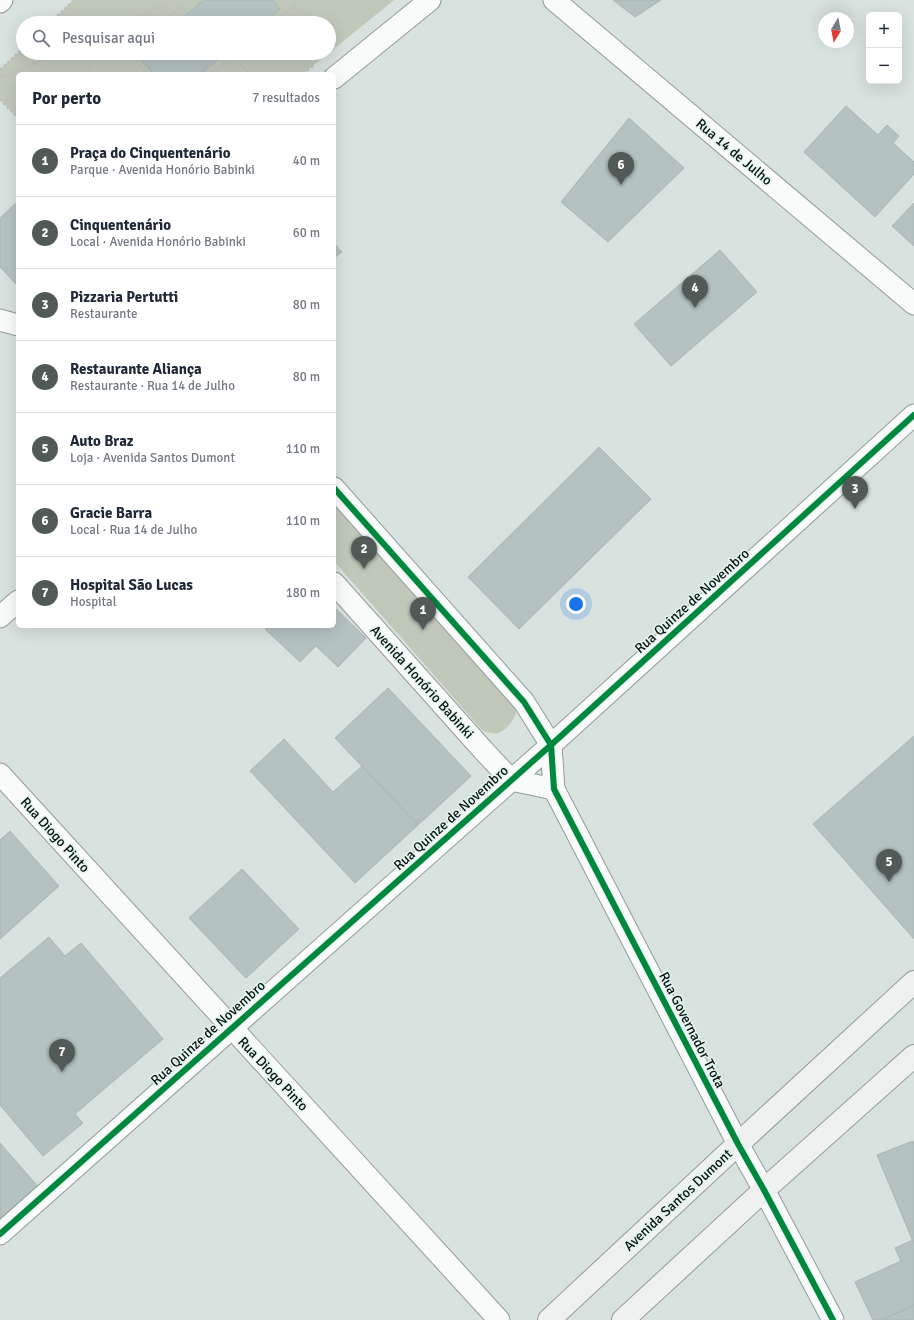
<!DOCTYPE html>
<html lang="pt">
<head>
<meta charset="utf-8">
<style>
	:root { --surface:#fff; --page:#f2f2f3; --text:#1f2937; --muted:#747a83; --line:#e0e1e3; --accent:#525a58 }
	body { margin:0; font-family:Signika,sans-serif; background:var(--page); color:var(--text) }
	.controls { position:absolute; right:12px; top:12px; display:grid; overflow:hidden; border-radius:6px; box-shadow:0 4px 16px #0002 }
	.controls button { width:36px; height:36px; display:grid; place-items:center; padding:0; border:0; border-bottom:1px solid var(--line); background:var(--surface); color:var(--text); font:20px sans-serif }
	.compass { position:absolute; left:818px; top:12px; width:36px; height:36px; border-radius:50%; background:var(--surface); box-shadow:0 4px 16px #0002; rotate:190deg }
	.you { position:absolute; left:576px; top:604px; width:14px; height:14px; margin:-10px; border:3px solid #fff; border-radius:50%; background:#1a73e8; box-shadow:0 0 0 6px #1a73e833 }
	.badge { display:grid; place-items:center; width:26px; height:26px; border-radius:50%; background:var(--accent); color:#fff; font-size:13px; font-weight:700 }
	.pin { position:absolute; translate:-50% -33px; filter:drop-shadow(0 1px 2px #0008) }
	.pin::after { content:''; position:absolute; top:21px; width:14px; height:12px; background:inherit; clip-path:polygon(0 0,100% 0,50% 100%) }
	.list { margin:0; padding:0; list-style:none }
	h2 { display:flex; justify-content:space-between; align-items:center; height:52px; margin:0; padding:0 16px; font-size:17px }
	h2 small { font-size:13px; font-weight:400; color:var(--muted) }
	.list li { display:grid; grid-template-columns:26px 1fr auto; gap:12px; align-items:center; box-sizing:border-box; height:72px; padding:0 16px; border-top:1px solid var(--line) }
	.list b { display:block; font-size:15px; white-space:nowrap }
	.list p { margin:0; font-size:13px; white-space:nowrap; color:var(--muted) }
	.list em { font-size:13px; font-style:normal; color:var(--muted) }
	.icon { flex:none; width:22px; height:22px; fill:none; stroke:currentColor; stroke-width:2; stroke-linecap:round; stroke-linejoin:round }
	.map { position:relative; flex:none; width:914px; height:1320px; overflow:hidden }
	.search { position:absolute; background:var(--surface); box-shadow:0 4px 16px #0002; left:16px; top:16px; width:320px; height:44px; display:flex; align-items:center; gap:10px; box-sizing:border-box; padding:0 14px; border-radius:22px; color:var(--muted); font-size:15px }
	.panel { position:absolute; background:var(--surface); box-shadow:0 4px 16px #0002; left:16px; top:72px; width:320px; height:556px; border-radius:6px }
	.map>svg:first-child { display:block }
	.green { fill:#c0c8ba }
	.building { fill:#b4c2c1; stroke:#adb5b4 }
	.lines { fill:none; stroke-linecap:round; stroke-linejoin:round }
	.minor-casing { stroke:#949c99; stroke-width:23 }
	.secondary-casing { stroke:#949c99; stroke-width:24 }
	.path { stroke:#bec0c0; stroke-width:2.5; stroke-dasharray:3 2; stroke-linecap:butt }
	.minor { stroke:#f9fbfa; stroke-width:21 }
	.secondary { stroke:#eef1ef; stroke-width:22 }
	.cycleway-casing { stroke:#e1f4ee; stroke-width:8 }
	.cycleway { stroke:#00873e; stroke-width:6 }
	.labels { text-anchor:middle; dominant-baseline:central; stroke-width:3; stroke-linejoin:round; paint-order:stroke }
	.street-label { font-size:14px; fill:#0a110f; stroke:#e1f4ee }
</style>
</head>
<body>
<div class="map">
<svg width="914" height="1320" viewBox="0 0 914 1320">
	<rect width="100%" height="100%" fill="#d8e2df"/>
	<g class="green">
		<path d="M74 0H204L176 23H50Z"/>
		<path d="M273 0H394L303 74H200L226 53H329V23H263L280 9Z"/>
		<path d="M23 48V53H139L138 55 154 74H18V118L0 99V70Z"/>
		<path d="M334 498 513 700C514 704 516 708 516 712 515 720 506 730 498 733 492 734 487 732 482 730L334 561Z"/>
	</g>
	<g class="building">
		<path d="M204 0H273L280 9 263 23H176Z"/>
		<path d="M613 0H661L635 17Z"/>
		<path d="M139 53H226L200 74H154L137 55Z"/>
		<path d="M846 106 878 135 887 125 899 136 893 143 914 162V174L875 217 804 152Z"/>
		<path d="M629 118 684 168 608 242 561 202Z"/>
		<path d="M18 201V286L0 267V218Z"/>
		<path d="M914 203V246L892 226Z"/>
		<path d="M334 243 342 252 334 258Z"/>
		<path d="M720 250 757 292 671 366 634 324Z"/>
		<path d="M599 447 651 499 519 629 468 577Z"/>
		<path d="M334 607 366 638 338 667 316 646 300 662 265 629 268 626H334Z"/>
		<path d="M388 688 471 776 418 825 335 738Z"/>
		<path d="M914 736V939L813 824Z"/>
		<path d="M284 739 333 792 362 766 418 825 355 883 250 771Z"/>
		<path d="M10 831 59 886 0 939V840Z"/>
		<path d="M242 869 299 929 246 978 189 918Z"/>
		<path d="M49 937 65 956 81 943 163 1039 75 1114 83 1123 43 1156 0 1105V978Z"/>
		<path d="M913 1141 914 1144V1244L877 1155Z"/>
		<path d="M0 1143 41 1190 0 1226Z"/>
		<path d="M913 1240 914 1244V1305L882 1320H873L855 1282 901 1261 895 1248Z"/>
		<path d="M914 1305V1320H882Z"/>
	</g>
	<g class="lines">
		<g class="minor-casing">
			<g id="minor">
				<path d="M554 0 914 304"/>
				<path d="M0 2 2 0"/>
				<path d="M334 78 430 0"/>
				<path d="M0 320 18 325"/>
				<path d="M334 488 524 702 551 745 554 789 738 1144 764 1190 833 1320"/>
				<path d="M334 583 483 750 511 780"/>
				<path d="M0 617 18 601"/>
				<path d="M0 774 499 1320"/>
				<path d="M511 780 554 789"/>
				<path d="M0 1234 551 745 914 415"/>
			</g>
		</g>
		<g class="secondary-casing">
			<g id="secondary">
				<path d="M549 1320 738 1144 914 982"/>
				<path d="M623 1320 764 1190 914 1056"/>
			</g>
		</g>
		<g class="path">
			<path d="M50 23 74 0"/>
			<path d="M126 23 175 0"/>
			<path d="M162 23 186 0"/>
			<path d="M274 23 302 0"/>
			<path d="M82 53 91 74"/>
			<path d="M129 53 147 74"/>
			<path d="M234 55 250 74"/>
			<path d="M0 70 23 48"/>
			<path d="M212 74 237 53"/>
			<path d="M303 74 313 66"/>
			<path d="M0 78 60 53"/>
			<path d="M0 99 18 118"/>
		</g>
		<use href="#minor" class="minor"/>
		<use href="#secondary" class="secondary"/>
		<g class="cycleway-casing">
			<g id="cycleway">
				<path d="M334 488 524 702 551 745 554 789 738 1144 764 1190 833 1320"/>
				<path d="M0 1234 551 745 914 415"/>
			</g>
		</g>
		<use href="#cycleway" class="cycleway"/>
	</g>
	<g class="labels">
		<g class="street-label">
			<text transform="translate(734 152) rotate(40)">Rua 14 de Julho</text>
			<text transform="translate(692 601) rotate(-42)">Rua Quinze de Novembro</text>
			<text transform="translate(422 682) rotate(48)">Avenida Honório Babinki</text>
			<text transform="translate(451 818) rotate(-42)">Rua Quinze de Novembro</text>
			<text transform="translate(55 835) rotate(48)">Rua Diogo Pinto</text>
			<text transform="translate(692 1030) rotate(63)">Rua Governador Trota</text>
			<text transform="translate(208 1033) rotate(-42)">Rua Quinze de Novembro</text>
			<text transform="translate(273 1074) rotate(47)">Rua Diogo Pinto</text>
			<text transform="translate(678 1200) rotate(-43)">Avenida Santos Dumont</text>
		</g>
	</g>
</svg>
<div class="controls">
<button>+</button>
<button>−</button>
</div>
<svg class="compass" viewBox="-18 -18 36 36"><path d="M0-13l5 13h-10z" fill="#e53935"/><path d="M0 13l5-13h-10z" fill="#747a83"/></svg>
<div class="you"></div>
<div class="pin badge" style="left:423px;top:630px">1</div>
<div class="pin badge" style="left:364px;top:569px">2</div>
<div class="pin badge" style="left:855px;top:509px">3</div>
<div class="pin badge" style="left:695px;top:308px">4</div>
<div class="pin badge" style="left:889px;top:882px">5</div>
<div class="pin badge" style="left:621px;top:185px">6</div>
<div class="pin badge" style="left:62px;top:1072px">7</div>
<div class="search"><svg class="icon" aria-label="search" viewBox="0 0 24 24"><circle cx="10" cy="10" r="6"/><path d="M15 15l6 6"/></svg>Pesquisar aqui</div>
<section class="panel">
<h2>Por perto<small>7 resultados</small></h2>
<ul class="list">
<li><span class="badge">1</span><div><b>Praça do Cinquentenário</b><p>Parque · Avenida Honório Babinki</p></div><em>40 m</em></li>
<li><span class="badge">2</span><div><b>Cinquentenário</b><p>Local · Avenida Honório Babinki</p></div><em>60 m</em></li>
<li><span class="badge">3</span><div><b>Pizzaria Pertutti</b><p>Restaurante</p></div><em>80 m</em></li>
<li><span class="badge">4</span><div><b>Restaurante Aliança</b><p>Restaurante · Rua 14 de Julho</p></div><em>80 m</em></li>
<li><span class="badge">5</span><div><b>Auto Braz</b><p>Loja · Avenida Santos Dumont</p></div><em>110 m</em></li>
<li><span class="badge">6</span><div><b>Gracie Barra</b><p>Local · Rua 14 de Julho</p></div><em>110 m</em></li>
<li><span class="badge">7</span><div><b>Hospital São Lucas</b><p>Hospital</p></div><em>180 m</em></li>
</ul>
</section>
</div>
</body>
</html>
